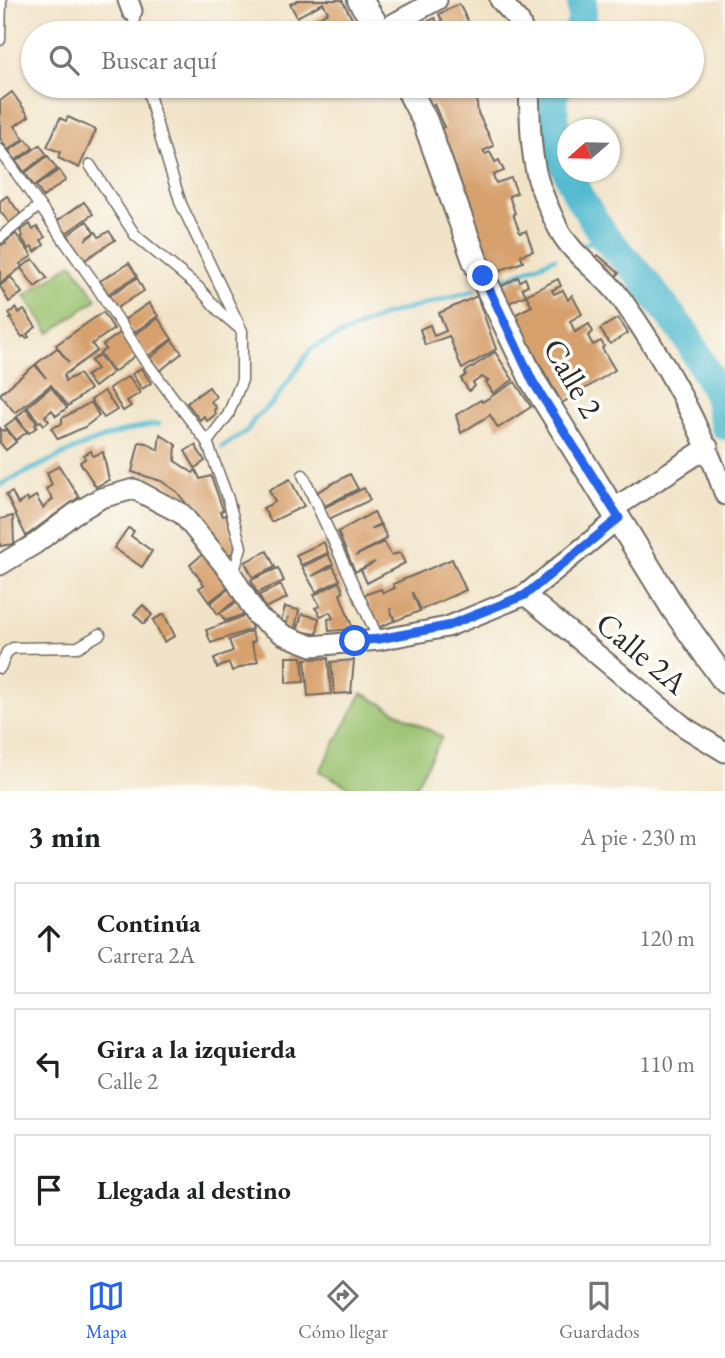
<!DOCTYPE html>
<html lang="es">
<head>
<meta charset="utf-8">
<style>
	:root { --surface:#fff; --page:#f2f2f2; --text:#202124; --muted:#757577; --line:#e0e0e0; --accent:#2563eb }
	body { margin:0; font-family:"EB Garamond",serif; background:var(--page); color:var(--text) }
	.compass { position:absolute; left:557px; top:119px; width:63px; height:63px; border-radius:50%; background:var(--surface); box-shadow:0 2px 5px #0004; rotate:250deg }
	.stop { position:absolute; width:21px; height:21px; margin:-16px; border:5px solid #2563eb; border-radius:50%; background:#fff }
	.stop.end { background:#2563eb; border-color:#fff; box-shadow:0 2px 7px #0008 }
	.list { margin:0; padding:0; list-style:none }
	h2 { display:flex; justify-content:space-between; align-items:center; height:91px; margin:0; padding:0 28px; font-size:30px }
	h2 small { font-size:23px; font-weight:400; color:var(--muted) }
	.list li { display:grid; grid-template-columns:46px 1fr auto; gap:21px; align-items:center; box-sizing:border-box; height:112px; margin:0 14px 14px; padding:0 14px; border:2px solid var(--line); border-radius:0px }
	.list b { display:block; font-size:26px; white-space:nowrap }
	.list p { margin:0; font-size:23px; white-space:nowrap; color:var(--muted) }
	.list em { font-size:23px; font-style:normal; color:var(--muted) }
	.icon { flex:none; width:38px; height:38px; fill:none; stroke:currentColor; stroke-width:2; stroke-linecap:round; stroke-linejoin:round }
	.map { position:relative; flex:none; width:725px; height:791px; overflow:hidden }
	.search { position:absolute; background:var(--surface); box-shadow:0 2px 5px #0004; left:21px; right:21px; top:21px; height:77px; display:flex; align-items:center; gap:18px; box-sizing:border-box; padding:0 24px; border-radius:38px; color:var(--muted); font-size:26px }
	.sheet { height:469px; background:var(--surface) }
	nav { display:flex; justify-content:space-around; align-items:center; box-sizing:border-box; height:98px; border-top:2px solid var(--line); background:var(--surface); font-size:19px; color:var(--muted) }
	nav a { display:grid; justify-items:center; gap:4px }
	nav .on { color:var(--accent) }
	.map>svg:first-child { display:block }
	.green { fill:#98c16d; stroke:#62764c; stroke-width:2 }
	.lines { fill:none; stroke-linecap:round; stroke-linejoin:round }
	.stream { stroke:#51bacf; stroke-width:5 }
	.river { stroke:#51bacf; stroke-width:30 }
	.building { fill:#d7a16e }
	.service-casing { stroke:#706b62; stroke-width:13 }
	.minor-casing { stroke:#706b62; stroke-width:23 }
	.tertiary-casing { stroke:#706b62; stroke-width:28 }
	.service { stroke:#fff; stroke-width:10 }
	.minor { stroke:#fff; stroke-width:19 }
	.tertiary { stroke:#fff; stroke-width:24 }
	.route { stroke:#2563eb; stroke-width:9 }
	.labels { text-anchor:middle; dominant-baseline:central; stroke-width:7; stroke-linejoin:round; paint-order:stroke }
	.street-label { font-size:32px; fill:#2b2b2b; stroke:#fdfcf7 }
</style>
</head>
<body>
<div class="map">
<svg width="725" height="791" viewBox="0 0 725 791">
	<rect width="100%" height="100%" fill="#fdfcf7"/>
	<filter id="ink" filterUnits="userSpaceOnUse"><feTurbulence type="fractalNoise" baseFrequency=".0143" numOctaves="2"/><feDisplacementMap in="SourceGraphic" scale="14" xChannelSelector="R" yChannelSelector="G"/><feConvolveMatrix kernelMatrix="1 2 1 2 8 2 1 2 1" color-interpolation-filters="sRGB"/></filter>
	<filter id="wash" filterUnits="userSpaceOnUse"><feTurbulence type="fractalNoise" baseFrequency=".00686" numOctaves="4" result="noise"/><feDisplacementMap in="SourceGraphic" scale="28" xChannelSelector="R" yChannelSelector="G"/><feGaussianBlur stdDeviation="1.57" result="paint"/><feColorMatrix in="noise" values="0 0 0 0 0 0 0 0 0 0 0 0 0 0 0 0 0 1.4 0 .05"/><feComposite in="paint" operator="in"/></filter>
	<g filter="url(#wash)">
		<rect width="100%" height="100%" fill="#f1e3c7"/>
		<g class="green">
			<path d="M72 263 97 299 50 333 25 296Z"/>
			<path d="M362 693 442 737 413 791H356L320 771Z"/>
		</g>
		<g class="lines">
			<g class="stream">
				<path d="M579 247 604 236"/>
				<path d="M497 283 555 258"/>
				<path d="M222 447 247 431 255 418 273 403 312 348 385 315 474 291"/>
				<path d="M0 485C48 462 106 430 159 424"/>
			</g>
			<g class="river">
				<path d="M577 33 582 24V0"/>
				<path d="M557 86 552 100 559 154 579 197 604 236 638 273 686 335 717 392 725 425"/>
			</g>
		</g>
		<g id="blocks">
			<g class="building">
				<path d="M298 0H342L355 24 338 33H299L294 24 300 21 303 26 328 12 323 3 297 17 290 4Z"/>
				<path d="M459 4 470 25 453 33H448L439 14Z"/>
				<path d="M435 18 442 33H404Z"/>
				<path d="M419 86H470L471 89 475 87 478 113 494 146 483 151 485 154 490 152 495 162 499 160 504 171 493 175 496 183 511 178 517 193 509 196 515 213 513 214 520 233 526 231 533 251 521 255 523 262 492 273 436 130 444 127 434 104 429 107Z"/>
				<path d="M12 92 29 116 15 126 24 139 8 150 0 138V101Z"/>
				<path d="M68 117 96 130 79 168 58 158 60 152 47 147 60 118 66 121Z"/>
				<path d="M26 139 33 148 16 160 9 151Z"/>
				<path d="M40 145 47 155 24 172 17 161Z"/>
				<path d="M48 156 57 169 34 186 25 173Z"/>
				<path d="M59 170 66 180 43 197 36 186Z"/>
				<path d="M7 196 22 216 11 225 0 211V201Z"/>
				<path d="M84 202 93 214 66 233 57 221Z"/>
				<path d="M87 221 94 232 85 240 96 232 99 237 109 231 115 240 83 261 68 235Z"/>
				<path d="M30 224 33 230 37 227 45 237 41 240 44 245 35 252 32 247 29 249 21 237 23 236 20 231Z"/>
				<path d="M16 234 32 256 20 264 22 267 0 284V245L6 244 5 242Z"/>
				<path d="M598 255 619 273 608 286 587 268Z"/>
				<path d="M33 259 47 278 35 287 21 268Z"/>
				<path d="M129 263 137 276 108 294 100 281Z"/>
				<path d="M11 277 22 293 9 302 0 286Z"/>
				<path d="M518 277 520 281 525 278 528 285 522 288 526 295 558 279 561 286 552 290 554 294 563 290 568 300 572 295 582 314 570 321 575 332 589 324 593 332 588 336 593 345 601 341 604 346 602 348 615 370 562 403 512 316 532 306 526 295 505 305 497 289Z"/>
				<path d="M137 278 144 291 117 308 109 296Z"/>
				<path d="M477 296 496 349 462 369 449 336 425 345 420 329 430 325 434 336 446 331 439 313Z"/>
				<path d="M149 303 158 316 133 333 124 320Z"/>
				<path d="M16 308 19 313 24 310 36 327 27 334 29 337 26 338 24 336 22 337 10 319 12 318 9 313Z"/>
				<path d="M103 312 114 329 92 344 97 351 64 375 65 381 79 374 90 389 68 406 51 385 15 413 0 394 35 365 46 378 36 364 57 348 69 363 56 345Z"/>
				<path d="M158 318 172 339 148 356 133 336Z"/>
				<path d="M618 318 628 333 610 344 600 329Z"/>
				<path d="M120 333 136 355 114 372 100 353 106 349 103 345Z"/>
				<path d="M172 340 182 353 160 371 149 359Z"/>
				<path d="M495 352 513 380 493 393 486 382 488 381 482 377 473 383 475 386 469 391 461 379 466 375 465 372Z"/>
				<path d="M99 355 112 373 94 387 86 376 97 369 91 361Z"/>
				<path d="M141 368 151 383 142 389 132 374Z"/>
				<path d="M129 376 140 393 127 401 131 406 123 411 109 388Z"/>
				<path d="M515 382 531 407 498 428 490 415 461 433 456 415 481 400 482 402Z"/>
				<path d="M51 387 67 408 56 416 52 410 45 416 49 421 44 425 41 421 39 422 27 407Z"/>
				<path d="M209 387 216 397 211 401 216 408 214 410 216 414 207 421 204 416 200 420 187 403Z"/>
				<path d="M104 391 117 410 104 418 91 400Z"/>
				<path d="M91 402 99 416 85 427 58 439 51 428 62 424V418Z"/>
				<path d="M26 408 37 423 35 425 37 427 29 433 17 417Z"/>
				<path d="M16 418 27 432 16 440 5 426Z"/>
				<path d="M0 428 3 431 6 429 16 442 6 450 0 443Z"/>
				<path d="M160 434 176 445 175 461 193 473 196 470 200 479 211 476 223 510 220 512 223 516 226 515 234 540 235 551 224 558 203 525 177 492 161 481 132 472 139 442 147 443 158 450Z"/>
				<path d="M195 445 205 461 195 468 185 451Z"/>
				<path d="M91 451 93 456 103 452 109 480 96 487 80 462 85 459 84 455Z"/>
				<path d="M59 466 79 497 26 536 6 495 12 492 18 504 27 498 28 501 36 496 43 508 53 499 46 489 52 485 47 473Z"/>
				<path d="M350 474 358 489 325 506 317 492Z"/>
				<path d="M290 479 304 506 271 522 263 508 275 502 269 490Z"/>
				<path d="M364 488 370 500 329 519 323 508Z"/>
				<path d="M374 512 380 524 370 529 381 525 387 538 355 556 384 542 391 555 400 553 405 563 367 583 361 570 375 562 355 572 338 532Z"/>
				<path d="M13 516 14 544 0 546V519Z"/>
				<path d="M128 528 134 531 131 536 152 551 142 567 114 548Z"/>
				<path d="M324 542 328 553 301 565 296 555Z"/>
				<path d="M267 551 275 567 253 578 245 562Z"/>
				<path d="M205 552 231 585 209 602 199 588 204 585 190 565Z"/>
				<path d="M328 554 333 564 312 576 333 566 340 580 316 592 302 567Z"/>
				<path d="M452 559 466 590 421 610 412 592 420 611 395 621 390 608 394 621 378 628 364 595 381 589 383 593 395 588 393 584Z"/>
				<path d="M278 568 284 581 257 593 251 580Z"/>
				<path d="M339 582 344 592 340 594 353 629 329 631 328 619 333 618 330 612 321 616 315 608 320 606 314 595Z"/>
				<path d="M281 585 287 598 265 608 259 595Z"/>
				<path d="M232 586 240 597 218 614 210 603Z"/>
				<path d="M239 601 245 614 225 621 220 613Z"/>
				<path d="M143 605 152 615 144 624 134 614Z"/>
				<path d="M285 607 299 610 294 633 285 631 288 617 285 628 280 626Z"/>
				<path d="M164 614 175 636 164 642 153 620Z"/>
				<path d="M302 614 319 618 317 634 297 631Z"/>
				<path d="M247 615 252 629 211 643 206 630Z"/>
				<path d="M251 631 255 641 251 643 258 661 232 671 229 663 217 668 214 658 233 651 229 640Z"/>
				<path d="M286 657H302L304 682 286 683Z"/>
				<path d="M328 658 331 694 308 696 305 659Z"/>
				<path d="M354 660 351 693 334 694 331 662Z"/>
			</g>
		</g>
	</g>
	<g filter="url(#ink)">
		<use href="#blocks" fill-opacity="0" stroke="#706b62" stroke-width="2"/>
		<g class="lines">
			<g class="service-casing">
				<g id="service">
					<path d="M132 7 136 33"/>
					<path d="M0 40 1 0"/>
					<path d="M147 86 161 140 181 204 242 331V380L228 415 207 442"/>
					<path d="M0 150 93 281 143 358 207 442 228 499 241 547 233 575"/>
					<path d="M90 165 135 235 198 287 220 312 239 328"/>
					<path d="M0 238 39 206"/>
					<path d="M303 475 379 640"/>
					<path d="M0 668 7 652 13 648 78 647 100 634"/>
				</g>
			</g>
			<g class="minor-casing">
				<g id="minor">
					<path d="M128 0 132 11"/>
					<path d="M500 0 519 21 524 33"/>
					<path d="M380 31 437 0"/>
					<path d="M529 86C530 114 530 149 537 176 541 192 550 211 557 226 573 258 601 271 620 297 665 359 700 424 725 495"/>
					<path d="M613 509 708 447"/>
					<path d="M0 565 35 544 74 514 101 498 134 489 182 514 233 576 257 616 284 635 312 646 379 640 447 627 525 595 619 518"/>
					<path d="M525 595 686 728 725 752"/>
				</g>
			</g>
			<g class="tertiary-casing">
				<g id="tertiary">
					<path d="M360 0 381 33"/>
					<path d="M407 86 425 121 476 263 533 381 674 609 725 681"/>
				</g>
			</g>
			<use href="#service" class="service"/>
			<use href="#minor" class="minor"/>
			<use href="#tertiary" class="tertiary"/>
		</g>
	</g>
	<g class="lines" filter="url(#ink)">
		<path class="route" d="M355 641 379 639 447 626 525 595 619 518 533 382 483 276"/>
	</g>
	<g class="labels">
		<g class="street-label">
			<text transform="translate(573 378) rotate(60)">Calle 2</text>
			<text transform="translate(642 653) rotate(40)">Calle 2A</text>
		</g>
	</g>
</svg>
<svg class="compass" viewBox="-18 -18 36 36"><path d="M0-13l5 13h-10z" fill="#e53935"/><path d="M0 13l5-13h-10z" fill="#757577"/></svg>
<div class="stop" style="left:355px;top:641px"></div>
<div class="stop end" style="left:483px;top:276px"></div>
<div class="search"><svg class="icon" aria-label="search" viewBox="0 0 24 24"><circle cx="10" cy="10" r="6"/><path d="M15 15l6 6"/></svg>Buscar aquí</div>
</div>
<section class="sheet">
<h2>3 min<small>A pie · 230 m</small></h2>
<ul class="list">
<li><svg class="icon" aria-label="ahead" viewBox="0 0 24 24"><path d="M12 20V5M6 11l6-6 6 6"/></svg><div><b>Continúa</b><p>Carrera 2A</p></div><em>120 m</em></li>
<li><svg class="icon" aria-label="left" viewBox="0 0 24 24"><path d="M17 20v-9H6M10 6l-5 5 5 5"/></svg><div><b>Gira a la izquierda</b><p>Calle 2</p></div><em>110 m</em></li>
<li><svg class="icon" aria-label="arrive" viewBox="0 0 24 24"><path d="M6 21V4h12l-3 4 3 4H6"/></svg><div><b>Llegada al destino</b></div></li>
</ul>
</section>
<nav>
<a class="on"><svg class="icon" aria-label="map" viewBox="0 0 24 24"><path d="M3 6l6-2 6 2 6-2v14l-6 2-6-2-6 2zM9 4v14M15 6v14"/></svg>Mapa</a>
<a><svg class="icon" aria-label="directions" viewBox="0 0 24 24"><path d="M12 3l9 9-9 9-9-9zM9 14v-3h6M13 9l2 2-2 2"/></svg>Cómo llegar</a>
<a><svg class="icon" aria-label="saved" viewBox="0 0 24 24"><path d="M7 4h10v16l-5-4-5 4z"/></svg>Guardados</a>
</nav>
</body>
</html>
